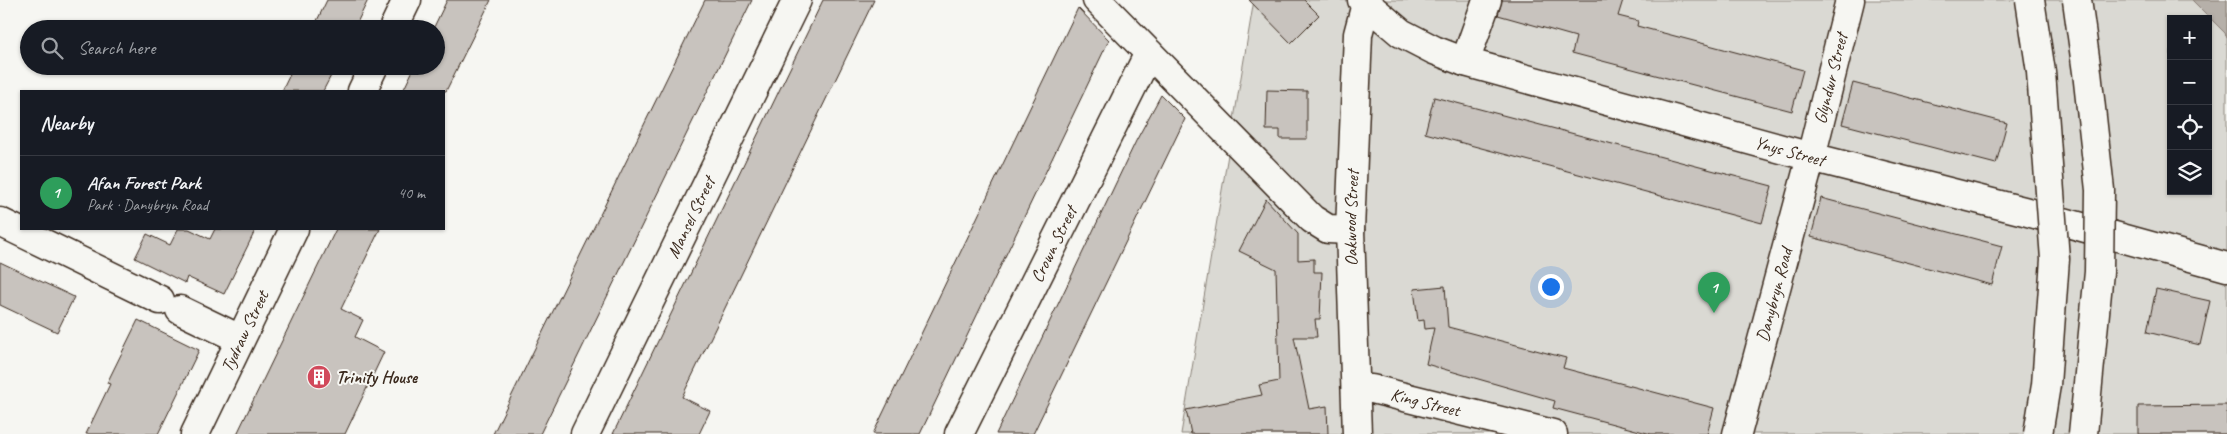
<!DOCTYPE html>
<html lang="en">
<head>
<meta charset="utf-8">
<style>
	:root { --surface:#171b24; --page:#242831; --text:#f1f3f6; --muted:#9ea1a6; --line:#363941; --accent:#8c9099 }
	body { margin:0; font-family:Caveat,sans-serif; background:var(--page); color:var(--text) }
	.controls { position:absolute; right:15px; top:15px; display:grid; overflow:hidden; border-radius:0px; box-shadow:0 1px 4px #0004 }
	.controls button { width:45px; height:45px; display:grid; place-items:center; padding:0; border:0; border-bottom:1px solid var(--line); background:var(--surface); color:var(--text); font:25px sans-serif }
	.you { position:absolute; left:1550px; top:286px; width:18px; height:18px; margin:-12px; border:4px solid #fff; border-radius:50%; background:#1a73e8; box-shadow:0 0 0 8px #1a73e833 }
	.badge { display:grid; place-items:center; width:32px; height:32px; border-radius:50%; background:var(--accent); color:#fff; font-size:16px; font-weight:700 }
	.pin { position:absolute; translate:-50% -41px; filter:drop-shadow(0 1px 2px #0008) }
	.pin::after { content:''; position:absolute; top:26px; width:18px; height:15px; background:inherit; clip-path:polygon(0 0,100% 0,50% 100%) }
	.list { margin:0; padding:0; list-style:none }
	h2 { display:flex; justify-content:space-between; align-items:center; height:65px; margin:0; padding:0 20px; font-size:21px }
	h2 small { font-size:16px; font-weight:400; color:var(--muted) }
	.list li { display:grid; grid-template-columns:32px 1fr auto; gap:15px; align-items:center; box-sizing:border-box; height:75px; padding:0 20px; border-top:1px solid var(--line) }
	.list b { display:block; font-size:19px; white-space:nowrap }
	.list p { margin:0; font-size:16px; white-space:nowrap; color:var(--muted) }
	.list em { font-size:16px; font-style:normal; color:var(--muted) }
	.icon { flex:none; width:28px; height:28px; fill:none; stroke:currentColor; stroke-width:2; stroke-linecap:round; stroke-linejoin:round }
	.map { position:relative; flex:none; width:2227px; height:434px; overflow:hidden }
	.search { position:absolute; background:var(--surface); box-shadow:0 1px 4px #0004; left:20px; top:20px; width:425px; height:55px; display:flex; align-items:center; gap:12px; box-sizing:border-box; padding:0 18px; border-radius:28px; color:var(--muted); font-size:19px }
	.panel { position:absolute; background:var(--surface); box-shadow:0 1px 4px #0004; left:20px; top:90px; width:425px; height:140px; border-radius:0px }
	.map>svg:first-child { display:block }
	.green { fill:#dad9d3; stroke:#8a8278; fill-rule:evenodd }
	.water { fill:#b6b0a9; stroke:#857a71 }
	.building { fill:#c8c3be; stroke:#3b2a1e }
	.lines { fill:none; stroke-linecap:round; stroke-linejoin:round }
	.minor-casing { stroke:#3b2a1e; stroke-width:31 }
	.tertiary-casing { stroke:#3b2a1e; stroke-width:31 }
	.minor { stroke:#f6f6f2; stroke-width:28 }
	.tertiary { stroke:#f6f6f2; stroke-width:28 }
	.motorway-bridge-casing { stroke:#3b2a1e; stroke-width:31; stroke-linecap:butt }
	.motorway-bridge { stroke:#f6f6f2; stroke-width:28 }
	.labels { text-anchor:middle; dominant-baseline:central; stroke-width:4; stroke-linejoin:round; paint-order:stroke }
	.street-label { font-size:18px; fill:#3b2a1e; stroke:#f6f6f2 }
	.poi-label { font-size:18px; font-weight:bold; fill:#3b2a1e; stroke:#f6f6f2; text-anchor:start }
</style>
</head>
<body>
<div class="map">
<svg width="2227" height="434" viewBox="0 0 2227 434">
	<rect width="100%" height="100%" fill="#f6f6f2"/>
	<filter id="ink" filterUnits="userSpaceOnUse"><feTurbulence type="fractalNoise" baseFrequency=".02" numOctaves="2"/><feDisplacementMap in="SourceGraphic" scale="10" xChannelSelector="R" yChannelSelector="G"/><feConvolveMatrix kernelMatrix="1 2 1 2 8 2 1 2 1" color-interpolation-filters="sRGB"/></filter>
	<g filter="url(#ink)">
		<path class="green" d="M1254 0H2227V434H1181ZM2171 19H2208V191H2171Z"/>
		<path class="water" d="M2192 0H2227V38L2225 33Z"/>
		<g class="building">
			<path d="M327 0H368L354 29H313Z"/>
			<path d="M447 0H491L446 91H403L415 66H436V29H433Z"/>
			<path d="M705 0H752L540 434H493Z"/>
			<path d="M823 0H874L682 397 710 411 699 434H613Z"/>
			<path d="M1249 0H1304L1319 15 1291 43Z"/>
			<path d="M1502 0H1623L1618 16 1638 21 1637 26 1803 70 1792 111 1572 53 1576 37 1498 15Z"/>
			<path d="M1078 8 1109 40 920 434H873Z"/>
			<path d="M294 66H336L323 91H282Z"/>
			<path d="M1853 83 2007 123 1996 164 1842 124Z"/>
			<path d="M1267 90 1307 91V139H1280V130H1266Z"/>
			<path d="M1161 95 1185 119 1033 434H996L1136 141Z"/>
			<path d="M1434 97 1772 186 1762 223 1425 133Z"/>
			<path d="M1821 198 2002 246 1992 285 1811 237Z"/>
			<path d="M1266 199 1298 234V260L1314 259V272H1322L1320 319H1315L1317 337H1294L1309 409 1327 406 1328 434H1191L1186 410 1262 395 1259 385 1279 381 1276 269 1239 251Z"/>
			<path d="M178 229H189L210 239 215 229H256L224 294 187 277 185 283 135 258 147 234 170 245Z"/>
			<path d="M336 229H380L341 309 363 320 355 337 384 352 345 434H237Z"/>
			<path d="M0 262 74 297 57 332 0 305Z"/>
			<path d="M1445 286 1448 327 1566 358 1563 368 1714 408 1707 434H1651L1553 408 1555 401 1426 364 1434 328 1425 329 1424 320 1418 321 1414 289Z"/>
			<path d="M2156 289 2210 301 2200 345 2147 332Z"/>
			<path d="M138 320 199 350 158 434H86L110 384 107 383Z"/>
			<path d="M2227 405V434H2138V406Z"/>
		</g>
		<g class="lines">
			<g class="minor-casing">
				<g id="minor">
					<path d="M1097 0 1312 219 1328 229 1350 230"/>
					<path d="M393 29 407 0"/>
					<path d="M1465 62 1487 0"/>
					<path d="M362 91 374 66"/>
					<path id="s1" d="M1811 157 1850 0"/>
					<path d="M0 222 160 300"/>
					<path d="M180 310 240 339"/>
					<path id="s2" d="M1356 389H1372L1553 434"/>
					<path id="s3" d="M195 434 294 229"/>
					<path id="s4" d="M585 434 797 0"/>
					<path id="s5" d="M959 434 1149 53"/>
					<path id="s6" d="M1357 434 1350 230 1358 34 1366 4"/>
				</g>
			</g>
			<g class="tertiary-casing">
				<g id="tertiary">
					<path id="s7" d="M1362 0 1401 33 1434 50 1465 62 1811 157 2024 211 2227 267"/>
					<path id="s8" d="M1737 434 1811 157"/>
				</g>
			</g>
			<use href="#minor" class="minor"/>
			<use href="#tertiary" class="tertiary"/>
			<g class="motorway-bridge-casing">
				<g id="motorway-bridge">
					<path d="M2030 0 2041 72 2055 259 2046 385 2038 434"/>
					<path d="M2077 0 2087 72 2100 190 2099 272 2083 434"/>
				</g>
			</g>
			<use href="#motorway-bridge" class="motorway-bridge"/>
		</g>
	</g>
	<defs>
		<g id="building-disc" transform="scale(1.25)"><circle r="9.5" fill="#d1495b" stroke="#f6f6f2"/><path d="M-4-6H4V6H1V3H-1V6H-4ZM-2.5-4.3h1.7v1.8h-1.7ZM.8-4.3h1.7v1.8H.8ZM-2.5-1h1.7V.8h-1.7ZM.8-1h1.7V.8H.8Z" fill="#fff"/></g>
	</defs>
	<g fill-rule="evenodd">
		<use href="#building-disc" x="319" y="377"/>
	</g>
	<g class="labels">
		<g class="street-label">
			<text stroke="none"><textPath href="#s1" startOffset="81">Glyndwr Street</textPath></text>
			<text stroke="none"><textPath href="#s7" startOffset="458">Ynys Street</textPath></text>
			<text stroke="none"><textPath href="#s4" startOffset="241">Mansel Street</textPath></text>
			<text stroke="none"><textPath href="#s6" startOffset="216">Oakwood Street</textPath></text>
			<text stroke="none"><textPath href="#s5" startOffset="212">Crown Street</textPath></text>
			<text stroke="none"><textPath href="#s8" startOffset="144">Danybryn Road</textPath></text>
			<text stroke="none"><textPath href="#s3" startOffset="114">Tydraw Street</textPath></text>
			<text stroke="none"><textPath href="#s2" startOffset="71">King Street</textPath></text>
		</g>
		<g class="poi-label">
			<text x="336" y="377">Trinity House</text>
		</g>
	</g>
</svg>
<div class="controls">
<button>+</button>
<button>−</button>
<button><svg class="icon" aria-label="locate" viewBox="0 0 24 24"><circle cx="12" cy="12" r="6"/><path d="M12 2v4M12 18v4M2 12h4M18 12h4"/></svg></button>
<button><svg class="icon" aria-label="layers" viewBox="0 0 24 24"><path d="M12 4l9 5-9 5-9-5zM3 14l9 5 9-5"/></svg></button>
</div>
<div class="you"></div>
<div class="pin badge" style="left:1714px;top:313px;background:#2e9e5b">1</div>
<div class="search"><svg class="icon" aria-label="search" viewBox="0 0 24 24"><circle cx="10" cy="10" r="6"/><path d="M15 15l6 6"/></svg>Search here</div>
<section class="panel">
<h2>Nearby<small></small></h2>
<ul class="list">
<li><span class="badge" style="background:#2e9e5b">1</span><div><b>Afan Forest Park</b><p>Park · Danybryn Road</p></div><em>40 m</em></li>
</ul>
</section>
</div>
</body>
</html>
